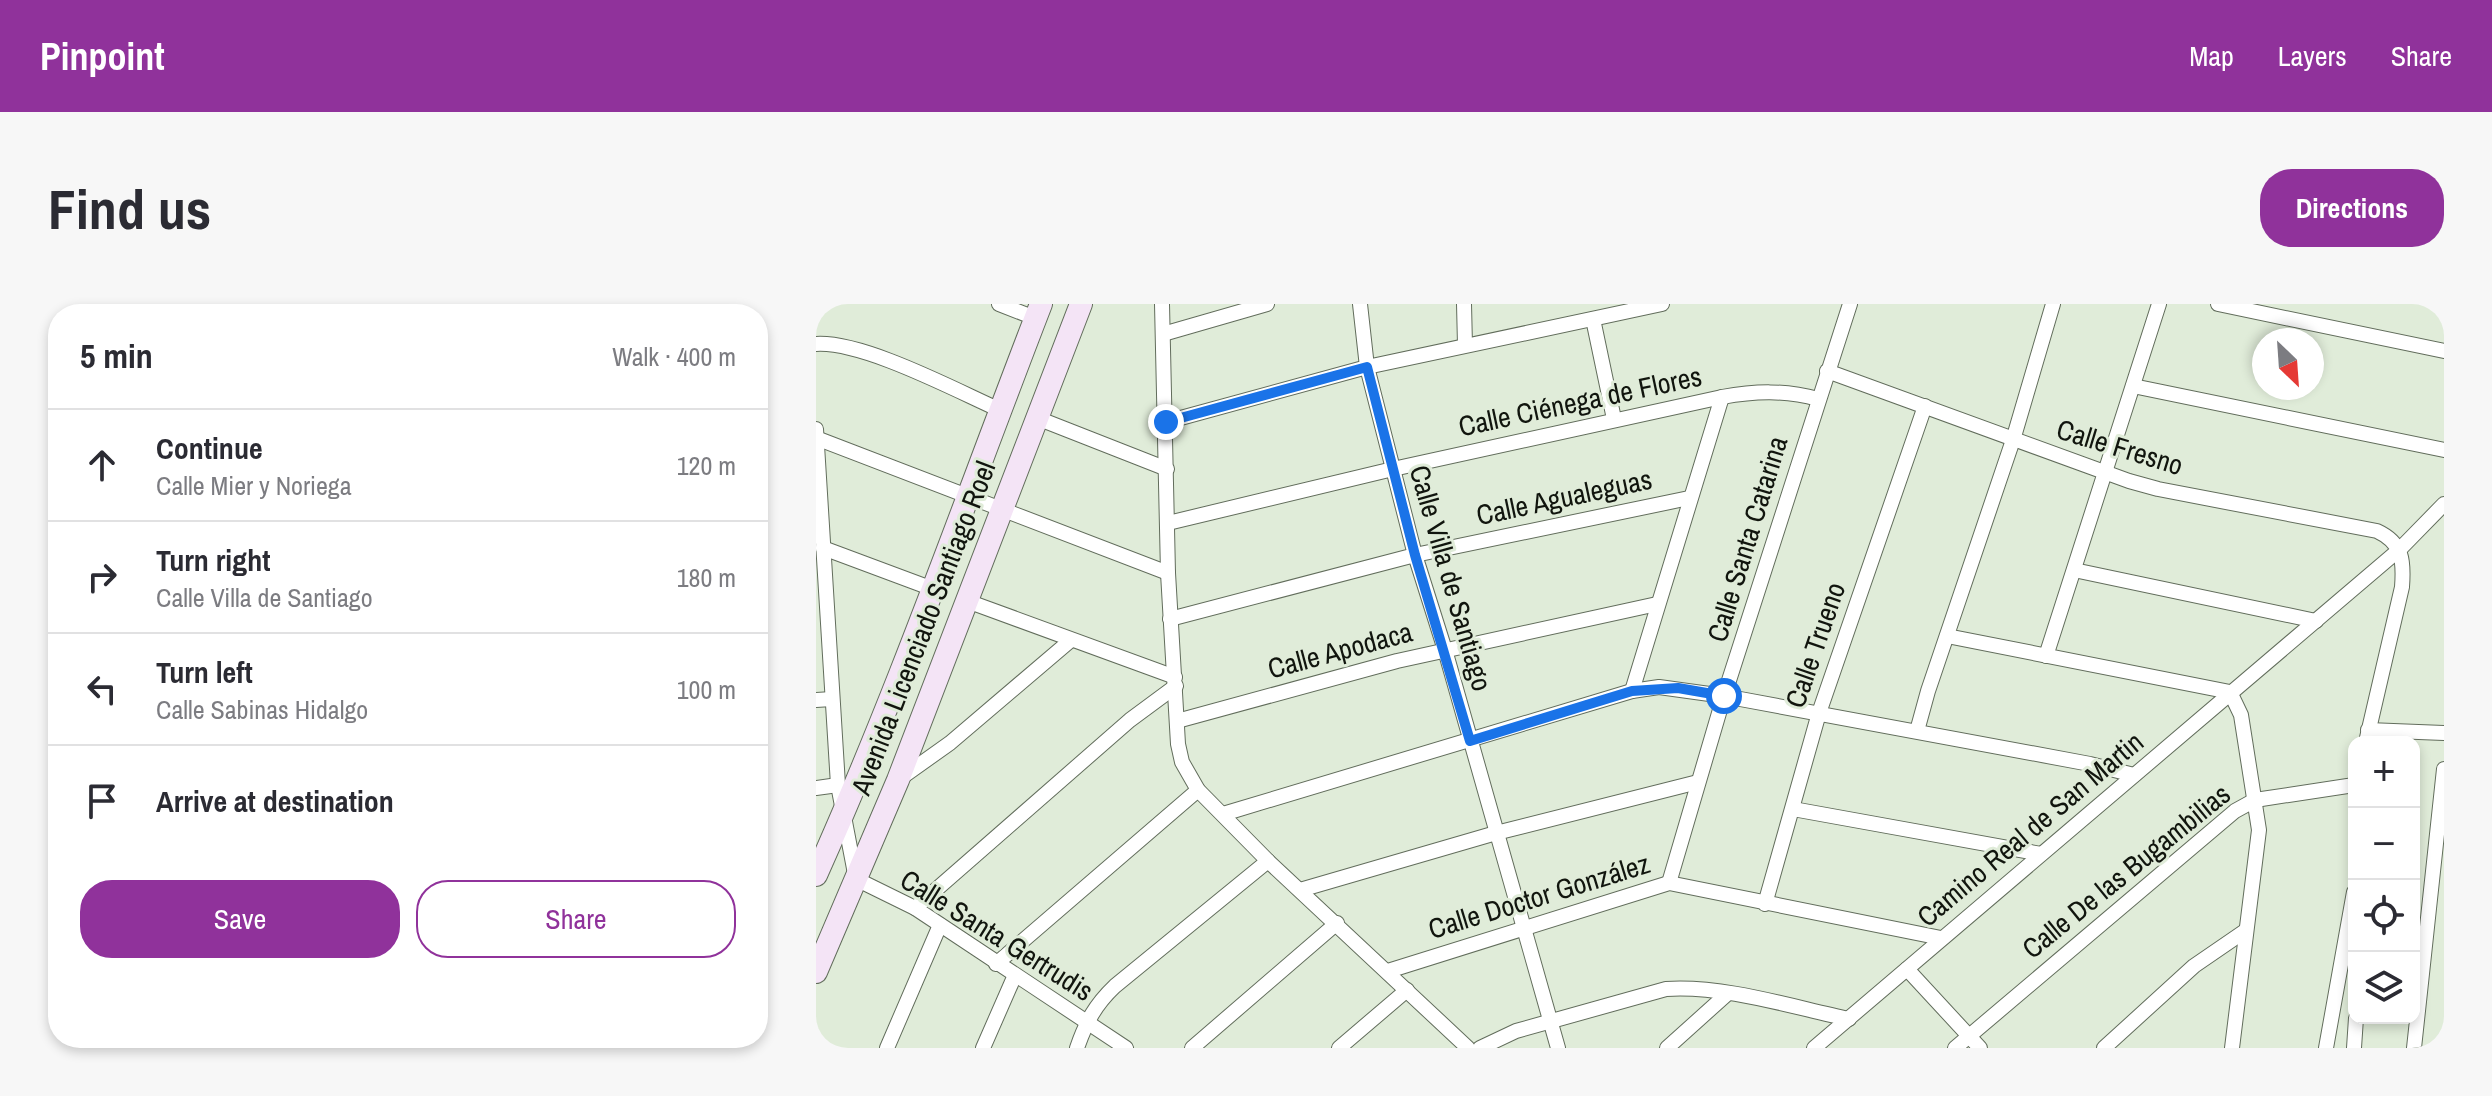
<!DOCTYPE html>
<html lang="en">
<head>
<meta charset="utf-8">
<style>
	:root { --surface:#fff; --page:#f7f7f7; --text:#2b2b33; --muted:#7c7c81; --line:#e1e1e2; --accent:#90329b }
	body { margin:0; font-family:"Archivo Narrow",sans-serif; background:var(--page); color:var(--text) }
	.controls { position:absolute; right:24px; bottom:24px; display:grid; overflow:hidden; border-radius:16px; box-shadow:0 4px 12px #0003 }
	.controls button { width:72px; height:72px; display:grid; place-items:center; padding:0; border:0; border-bottom:2px solid var(--line); background:var(--surface); color:var(--text); font:40px sans-serif }
	.compass { position:absolute; left:1436px; top:24px; width:72px; height:72px; border-radius:50%; background:var(--surface); box-shadow:0 4px 12px #0003; rotate:155deg }
	.stop { position:absolute; width:24px; height:24px; margin:-18px; border:6px solid #1a73e8; border-radius:50%; background:#fff }
	.stop.end { background:#1a73e8; border-color:#fff; box-shadow:0 2px 8px #0008 }
	.list { margin:0; padding:0; list-style:none }
	h2 { display:flex; justify-content:space-between; align-items:center; height:104px; margin:0; padding:0 32px; font-size:34px }
	h2 small { font-size:26px; font-weight:400; color:var(--muted) }
	.list li { display:grid; grid-template-columns:52px 1fr auto; gap:24px; align-items:center; box-sizing:border-box; height:112px; padding:0 32px; border-top:2px solid var(--line) }
	.list b { display:block; font-size:30px; white-space:nowrap }
	.list p { margin:0; font-size:26px; white-space:nowrap; color:var(--muted) }
	.list em { font-size:26px; font-style:normal; color:var(--muted) }
	.actions { display:flex; gap:16px; padding:24px 32px }
	.actions a { flex:1; padding:18px 0; border:2px solid var(--accent); border-radius:32px; text-align:center; font-size:28px; color:var(--accent) }
	.actions .main { background:var(--accent); color:#fff }
	.icon { flex:none; width:44px; height:44px; fill:none; stroke:currentColor; stroke-width:2; stroke-linecap:round; stroke-linejoin:round }
	.map { position:relative; flex:none; width:1628px; height:744px; overflow:hidden; border-radius:32px }
	header { display:flex; align-items:center; gap:48px; box-sizing:border-box; height:112px; padding:0 40px; background:var(--accent); color:#fff }
	header strong { font-size:38px }
	nav { display:flex; gap:44px; margin-inline-start:auto; font-size:28px }
	.intro { display:flex; align-items:center; justify-content:space-between; box-sizing:border-box; height:192px; padding:0 48px }
	h1 { margin:0; font-size:56px }
	.button { padding:20px 36px; border-radius:32px; background:var(--accent); color:#fff; font-size:28px; font-weight:700 }
	main { display:flex; gap:48px; padding:0 48px }
	aside { flex:1; background:var(--surface); border-radius:32px; box-shadow:0 4px 12px #0003 }
	.map>svg:first-child { display:block }
	.lines { fill:none; stroke-linecap:round; stroke-linejoin:round }
	.street-casing { stroke:#626d5c; stroke-width:16 }
	.secondary-casing { stroke:#626d5c; stroke-width:24 }
	.street { stroke:#fff; stroke-width:14 }
	.secondary { stroke:#f4e4f6; stroke-width:22 }
	.route { stroke:#1a73e8; stroke-width:10 }
	.labels { text-anchor:middle; dominant-baseline:central; stroke-width:6; stroke-linejoin:round; paint-order:stroke }
	.street-label { font-size:28px; fill:#11150e; stroke:#e0ecd9 }
</style>
</head>
<body>
<header>
<strong>Pinpoint</strong>
<nav><a>Map</a><a>Layers</a><a>Share</a></nav>
</header>
<div class="intro"><h1>Find us</h1><a class="button">Directions</a></div>
<main>
<aside>
<h2>5 min<small>Walk · 400 m</small></h2>
<ul class="list">
<li><svg class="icon" aria-label="ahead" viewBox="0 0 24 24"><path d="M12 20V5M6 11l6-6 6 6"/></svg><div><b>Continue</b><p>Calle Mier y Noriega</p></div><em>120 m</em></li>
<li><svg class="icon" aria-label="right" viewBox="0 0 24 24"><path d="M7 20v-9h11M14 6l5 5-5 5"/></svg><div><b>Turn right</b><p>Calle Villa de Santiago</p></div><em>180 m</em></li>
<li><svg class="icon" aria-label="left" viewBox="0 0 24 24"><path d="M17 20v-9H6M10 6l-5 5 5 5"/></svg><div><b>Turn left</b><p>Calle Sabinas Hidalgo</p></div><em>100 m</em></li>
<li><svg class="icon" aria-label="arrive" viewBox="0 0 24 24"><path d="M6 21V4h12l-3 4 3 4H6"/></svg><div><b>Arrive at destination</b></div></li>
</ul>
<div class="actions"><a class="main">Save</a><a>Share</a></div>
</aside>
<div class="map">
<svg width="1628" height="744" viewBox="0 0 1628 744">
	<rect width="100%" height="100%" fill="#e0ecd9"/>
	<g class="lines">
		<g class="street-casing">
			<g id="street">
				<path d="M183 0 219 14"/>
				<path d="M346 0 352 269 362 440 366 458 382 486 452 557 652 744"/>
				<path d="M544 0 551 63 599 251 629 346 742 744"/>
				<path d="M648 0 649 41"/>
				<path d="M1402 0 1628 47"/>
				<path d="M777 15 798 115"/>
				<path d="M347 30 451 0"/>
				<path d="M0 40C47 37 139 86 184 106"/>
				<path d="M1011 67 1313 177 1342 185 1561 227C1587 239 1588 257 1586 283L1550 438"/>
				<path d="M1317 82 1628 146"/>
				<path d="M221 114 351 165"/>
				<path d="M350 118 551 63 846 0"/>
				<path d="M0 125 22 481 40 575 99 604 310 744"/>
				<path d="M0 134 352 269"/>
				<path d="M352 219 577 165 906 93C939 87 969 86 1002 95"/>
				<path d="M7 244 117 285"/>
				<path d="M1258 266 1500 317"/>
				<path d="M151 297 359 373"/>
				<path d="M354 315 599 251 873 194"/>
				<path d="M1131 332 1414 388 1425 411 1443 526 1416 744"/>
				<path d="M1230 352 1343 0"/>
				<path d="M816 387 906 93"/>
				<path d="M0 396 16 395"/>
				<path d="M361 417 581 357 841 300"/>
				<path d="M1552 426 1628 429"/>
				<path d="M1101 427 1112 387 1197 136 1237 0"/>
				<path d="M82 476 134 439 255 336"/>
				<path d="M0 484 22 481"/>
				<path d="M977 505 1225 550"/>
				<path d="M407 510 816 387 843 383 908 392 1274 460 1318 471"/>
				<path d="M853 579 908 392 1034 0"/>
				<path d="M484 586 680 529 882 478"/>
				<path d="M949 600 1003 409 1109 102"/>
				<path d="M99 604 314 416 360 382"/>
				<path d="M180 660 382 486"/>
				<path d="M1091 665 1164 744"/>
				<path d="M572 667 853 579 1125 634"/>
				<path d="M71 744 124 621"/>
				<path d="M167 744 199 671"/>
				<path d="M261 744C270 718 279 701 299 682L452 557"/>
				<path d="M376 744 521 619"/>
				<path d="M523 744 591 686"/>
				<path d="M664 744 700 727 850 685C908 681 976 703 1033 715"/>
				<path d="M851 744 911 690"/>
				<path d="M998 744 1584 245 1628 200"/>
				<path d="M1139 744 1419 507 1439 496 1538 481"/>
				<path d="M1288 744 1378 662 1429 627"/>
				<path d="M1510 744 1538 588"/>
				<path d="M1538 744 1540 714"/>
				<path d="M1598 744 1628 465"/>
			</g>
		</g>
		<g class="secondary-casing">
			<g id="secondary">
				<path d="M0 571C84 384 151 191 225 0"/>
				<path d="M0 668 82 476 265 0"/>
			</g>
		</g>
		<use href="#street" class="street"/>
		<use href="#secondary" class="secondary"/>
	</g>
	<g class="lines">
		<path class="route" d="M350 118 551 63 599 251 654 437 816 387 862 384 908 392"/>
	</g>
	<g class="labels">
		<g class="street-label">
			<text transform="translate(764 97) rotate(-12)">Calle Ciénega de Flores</text>
			<text transform="translate(1304 143) rotate(17)">Calle Fresno</text>
			<text transform="translate(748 193) rotate(-12)">Calle Agualeguas</text>
			<text transform="translate(931 235) rotate(-73)">Calle Santa Catarina</text>
			<text transform="translate(635 274) rotate(74)">Calle Villa de Santiago</text>
			<text transform="translate(107 324) rotate(-69)">Avenida Licenciado Santiago Roel</text>
			<text transform="translate(999 341) rotate(-71)">Calle Trueno</text>
			<text transform="translate(524 346) rotate(-15)">Calle Apodaca</text>
			<text transform="translate(1214 525) rotate(-40)">Camino Real de San Martin</text>
			<text transform="translate(1310 567) rotate(-39)">Calle De las Bugambilias</text>
			<text transform="translate(723 592) rotate(-17)">Calle Doctor González</text>
			<text transform="translate(181 631) rotate(32)">Calle Santa Gertrudis</text>
		</g>
	</g>
</svg>
<div class="controls">
<button>+</button>
<button>−</button>
<button><svg class="icon" aria-label="locate" viewBox="0 0 24 24"><circle cx="12" cy="12" r="6"/><path d="M12 2v4M12 18v4M2 12h4M18 12h4"/></svg></button>
<button><svg class="icon" aria-label="layers" viewBox="0 0 24 24"><path d="M12 4l9 5-9 5-9-5zM3 14l9 5 9-5"/></svg></button>
</div>
<svg class="compass" viewBox="-18 -18 36 36"><path d="M0-13l5 13h-10z" fill="#e53935"/><path d="M0 13l5-13h-10z" fill="#7c7c81"/></svg>
<div class="stop" style="left:908px;top:392px"></div>
<div class="stop end" style="left:350px;top:118px"></div>
</div>
</main>
</body>
</html>
